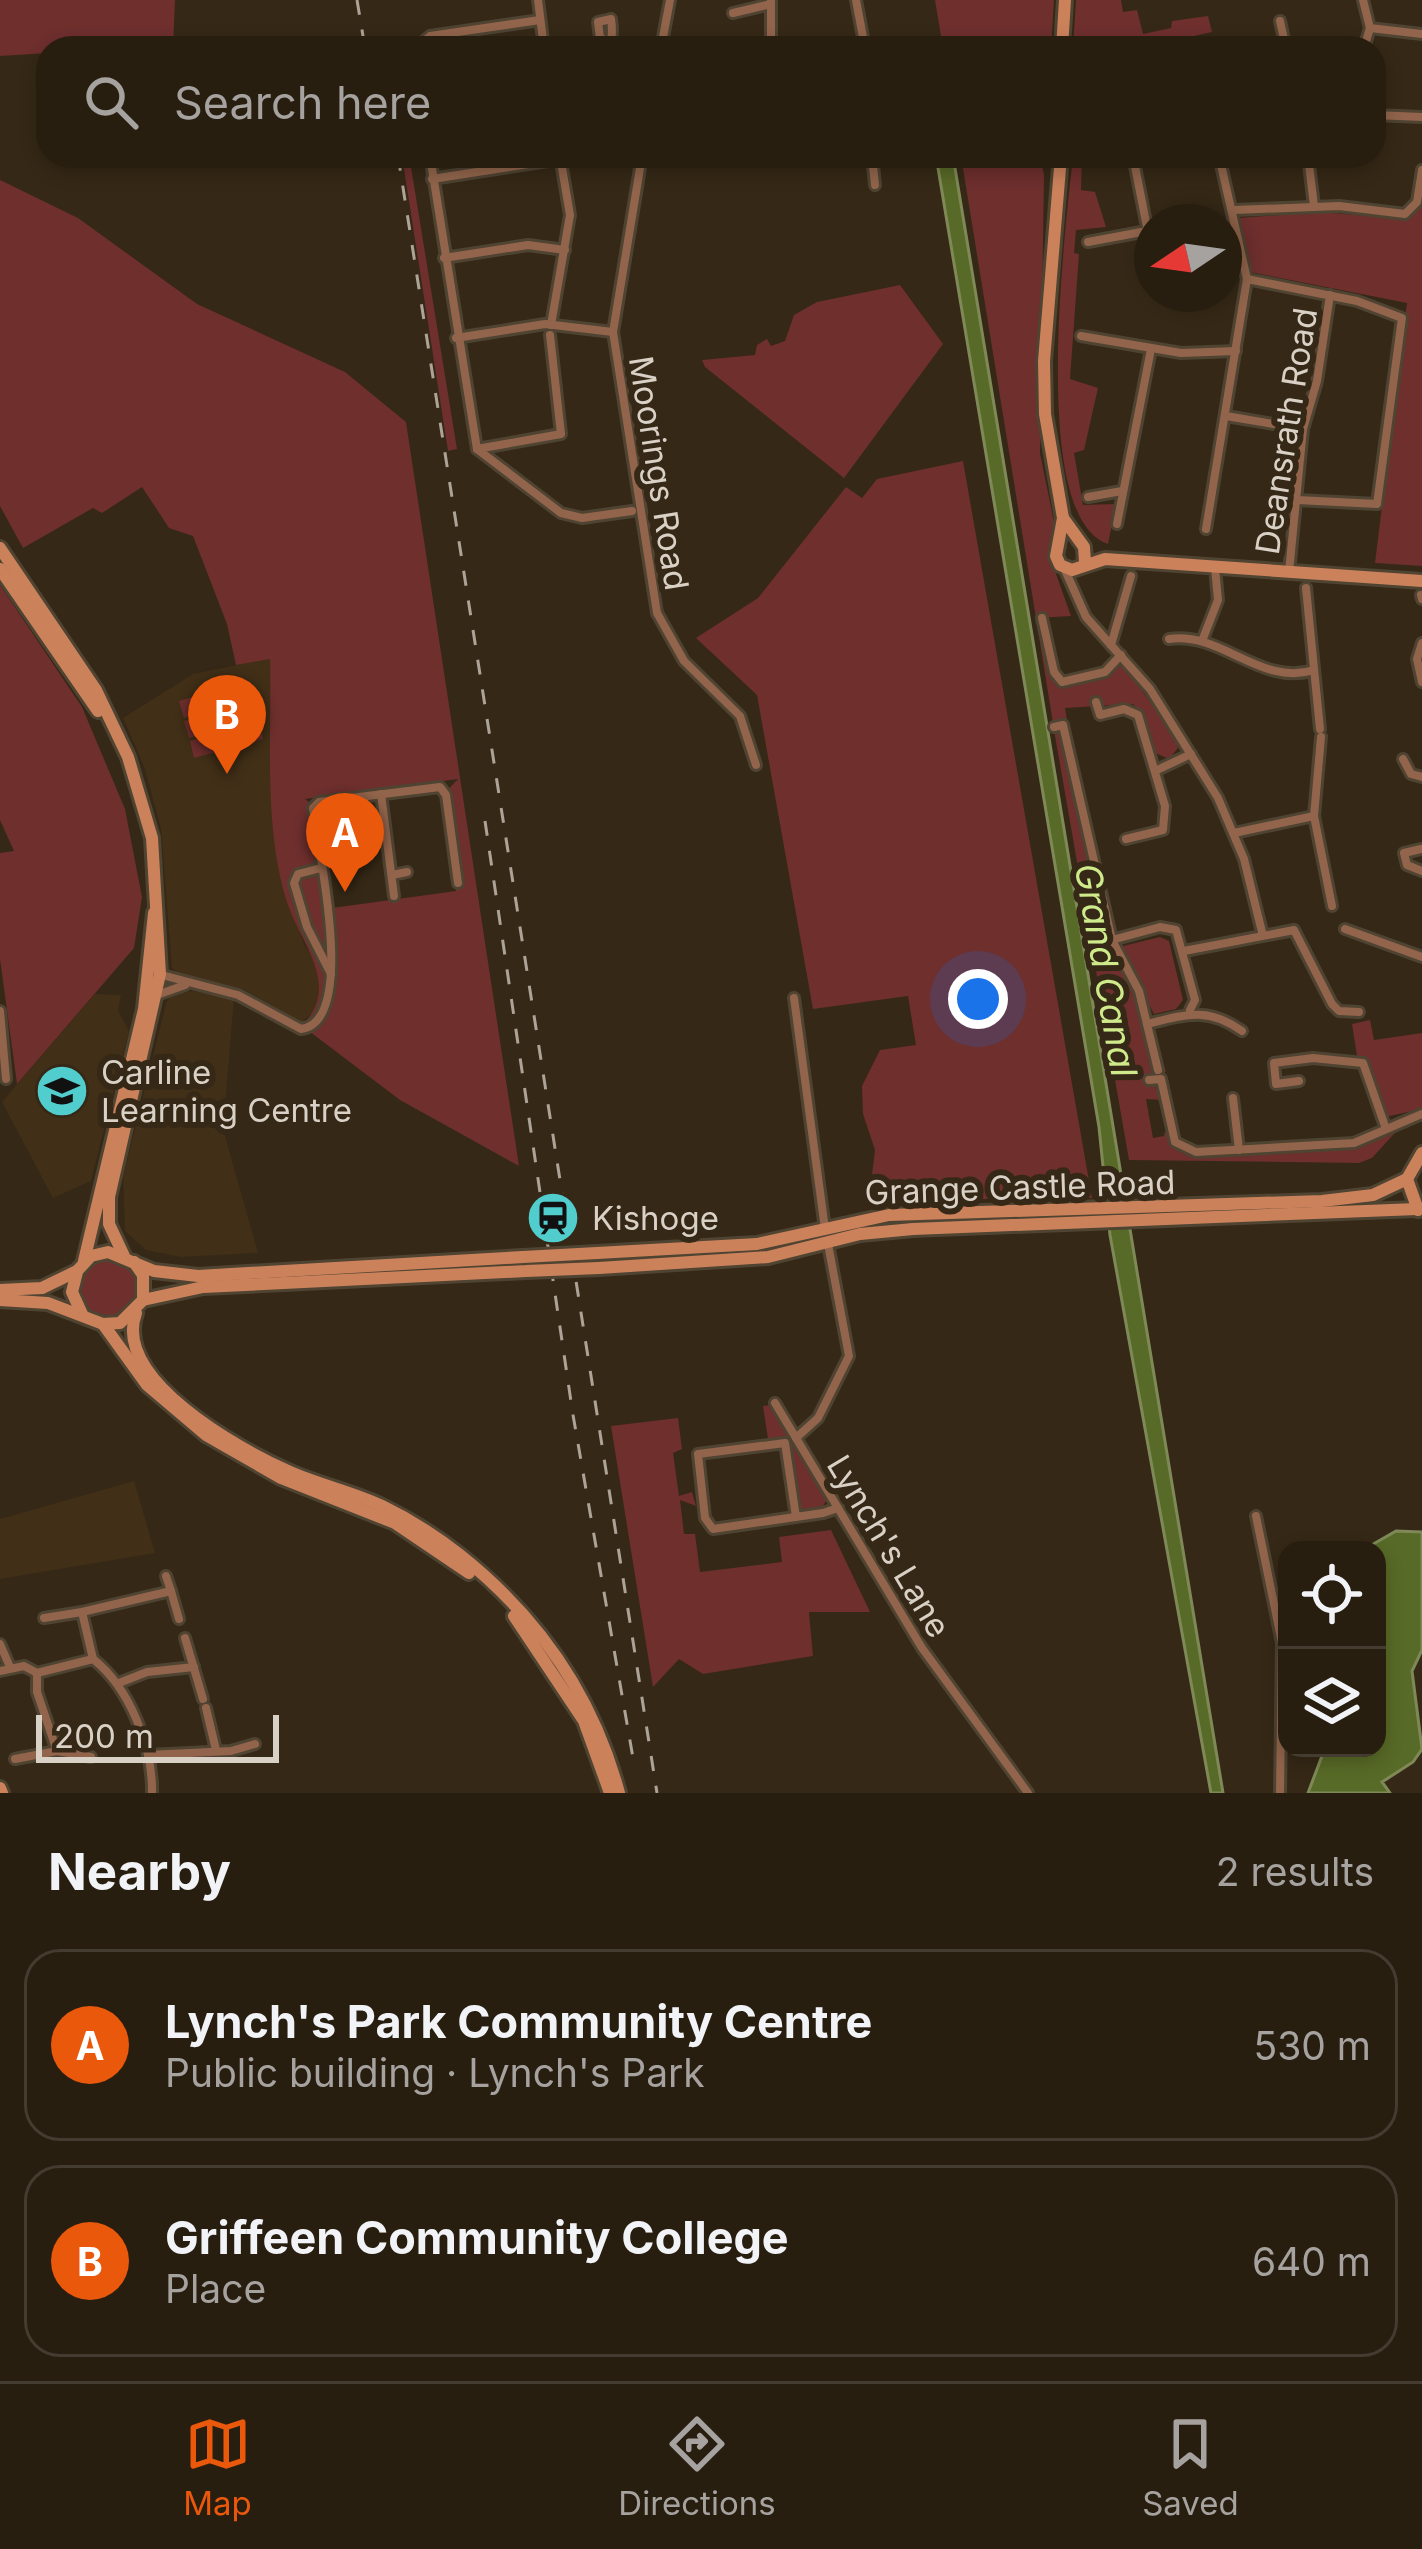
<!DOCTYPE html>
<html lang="en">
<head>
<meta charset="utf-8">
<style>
	:root { --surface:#281e10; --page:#302719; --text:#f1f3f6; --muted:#a5a29f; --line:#443c30; --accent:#ea580c }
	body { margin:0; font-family:Inter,sans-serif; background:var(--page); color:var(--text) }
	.controls { position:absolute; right:36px; bottom:36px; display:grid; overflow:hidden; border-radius:24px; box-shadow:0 6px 18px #0003 }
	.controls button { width:108px; height:108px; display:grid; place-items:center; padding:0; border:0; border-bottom:3px solid var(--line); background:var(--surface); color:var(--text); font:60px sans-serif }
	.compass { position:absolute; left:1134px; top:204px; width:108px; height:108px; border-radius:50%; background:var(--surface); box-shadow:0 6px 18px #0003; rotate:257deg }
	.scale { position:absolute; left:36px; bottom:30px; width:243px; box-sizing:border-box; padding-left:12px; border:6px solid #d9d0c6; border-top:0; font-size:33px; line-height:42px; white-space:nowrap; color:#d9d0c6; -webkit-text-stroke:9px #352816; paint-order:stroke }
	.you { position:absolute; left:978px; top:999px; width:42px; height:42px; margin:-30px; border:9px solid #fff; border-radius:50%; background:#1a73e8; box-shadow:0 0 0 18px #1a73e833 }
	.badge { display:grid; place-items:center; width:78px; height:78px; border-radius:50%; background:var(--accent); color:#fff; font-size:39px; font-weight:700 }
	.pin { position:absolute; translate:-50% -99px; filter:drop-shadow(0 3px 6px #0008) }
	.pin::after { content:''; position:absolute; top:63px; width:42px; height:36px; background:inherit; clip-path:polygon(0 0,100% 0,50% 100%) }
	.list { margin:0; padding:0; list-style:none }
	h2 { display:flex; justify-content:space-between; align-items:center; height:156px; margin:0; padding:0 48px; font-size:51px }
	h2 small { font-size:39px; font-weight:400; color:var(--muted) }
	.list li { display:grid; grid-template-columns:78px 1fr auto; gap:36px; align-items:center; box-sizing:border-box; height:192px; margin:0 24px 24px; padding:0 24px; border:3px solid var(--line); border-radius:36px }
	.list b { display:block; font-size:45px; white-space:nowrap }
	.list p { margin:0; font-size:39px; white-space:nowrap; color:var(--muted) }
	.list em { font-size:39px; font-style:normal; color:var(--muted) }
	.icon { flex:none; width:66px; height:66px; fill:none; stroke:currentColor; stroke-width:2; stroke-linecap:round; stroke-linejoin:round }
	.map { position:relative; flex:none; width:1422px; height:1793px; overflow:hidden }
	.search { position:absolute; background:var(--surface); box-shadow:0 6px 18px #0003; left:36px; right:36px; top:36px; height:132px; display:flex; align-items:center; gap:30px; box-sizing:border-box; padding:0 42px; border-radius:36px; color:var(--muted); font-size:45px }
	.sheet { height:588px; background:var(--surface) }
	nav { display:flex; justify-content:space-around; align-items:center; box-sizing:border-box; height:168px; border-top:3px solid var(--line); background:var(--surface); font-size:33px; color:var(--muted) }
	nav a { display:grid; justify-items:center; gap:6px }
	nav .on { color:var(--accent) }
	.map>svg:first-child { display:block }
	.built { fill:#412f17 }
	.green { fill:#6e2f2d; fill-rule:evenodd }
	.water { fill:#586a27; stroke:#7f8957; stroke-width:3 }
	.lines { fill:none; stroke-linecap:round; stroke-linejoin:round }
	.street-casing { stroke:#4f4332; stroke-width:14 }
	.secondary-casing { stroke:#4f4332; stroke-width:18 }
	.street { stroke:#91644b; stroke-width:8 }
	.secondary { stroke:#cb825b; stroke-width:12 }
	.rail { stroke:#ada397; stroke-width:3; stroke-dasharray:15 15; stroke-linecap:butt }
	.secondary-bridge-casing { stroke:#4f4332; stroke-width:18; stroke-linecap:butt }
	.secondary-bridge { stroke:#cb825b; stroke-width:12 }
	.labels { text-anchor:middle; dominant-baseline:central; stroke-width:12; stroke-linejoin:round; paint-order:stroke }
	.street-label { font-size:33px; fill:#d9d0c6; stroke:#352816 }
	.poi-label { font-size:33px; fill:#d9d0c6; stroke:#352816; text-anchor:start }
	.water-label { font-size:36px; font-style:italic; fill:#ceea8b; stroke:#352816 }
</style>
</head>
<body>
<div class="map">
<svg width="1422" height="1793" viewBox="0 0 1422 1793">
	<rect width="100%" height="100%" fill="#352816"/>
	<g class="built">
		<path d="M270 658 282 883 304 944 322 975 316 1010 302 1022 243 989 180 974 172 968 161 829 144 766 123 718 193 674Z"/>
		<path d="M193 991 234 999 223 1129 258 1253 181 1257 146 1250 125 1231 123 1177 166 1004 171 995Z"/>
		<path d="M95 994 121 995 118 1011 129 1031 91 1181 53 1198 2 1102Z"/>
		<path d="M134 1481 155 1553 0 1579V1519Z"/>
	</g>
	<g class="green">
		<path d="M0 0H175L173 48H48V53L0 56Z"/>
		<path d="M935 0H1054L1051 48H943Z"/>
		<path d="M1076 0H1121L1123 12 1137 10 1143 34 1171 28 1172 21 1208 16 1212 32 1139 48H1097L1095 43 1073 48Z"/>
		<path d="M402 156H409L411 167 457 449 448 451Z"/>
		<path d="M961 156H1040L1044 175 1040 453 1054 522 1050 557 1071 616 1037 618 1050 675 1059 686C1082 687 1106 677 1123 664L1175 737 1178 748 1169 759 1155 753 1145 717 1133 704 1065 708 1067 720 1053 723Z"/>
		<path d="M1073 156H1082L1081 190 1095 192 1106 227 1076 230 1074 253 1079 254 1070 379 1098 388 1084 450 1074 453 1083 505 1116 504 1108 544C1028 518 1066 225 1073 156Z"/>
		<path d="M0 180 78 218 197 304 345 372 406 422 519 1166 400 1100 297 1022 306 1021C339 982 300 943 287 902 263 827 272 736 270 659L236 665 227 624 193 536 169 528 142 487 102 513 93 508 23 548 0 506ZM458 779 443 795 456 891 332 908 318 809 305 799Z"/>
		<path d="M1422 199V566L1375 563 1407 303 1250 272 1238 218 1321 212 1402 219 1413 215Z"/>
		<path d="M900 285 943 344 844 478 705 367 702 360 755 355 757 345 767 339 771 346 785 341 794 315 817 302Z"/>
		<path d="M963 461 1092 1198 869 1200 875 1150 863 1114 862 1086 880 1050 916 1045 908 996 813 1009 757 695 696 638 758 598 846 487 862 498 877 479Z"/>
		<path d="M0 585 82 707 125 809 142 897 134 948 17 1084 0 959V853L14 851 0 820Z"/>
		<path d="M249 684 263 739 194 758 190 741 223 730 189 738 184 721 217 712 220 718 218 709 184 718 179 701 212 692 214 698V693Z"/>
		<path d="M1054 730 1062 731 1092 847 1107 937 1134 991 1154 1068 1164 1066 1166 1072 1149 1076 1162 1100 1146 1099 1153 1138 1164 1136 1165 1131 1177 1149 1197 1156C1266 1150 1341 1159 1403 1124L1372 1158 1359 1163 1129 1160Z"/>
		<path d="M1160 937 1169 941 1183 1000 1176 1009 1154 1014 1119 947Z"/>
		<path d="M1370 1020 1374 1040 1422 1033V1109L1385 1117 1372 1069 1357 1056 1352 1024Z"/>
		<circle cx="108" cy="1288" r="29"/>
		<path d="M771 1405 827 1499 821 1510 799 1509 788 1444 768 1439 763 1406Z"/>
		<path d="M678 1418 682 1449 673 1453 679 1496 692 1492 696 1506 680 1500 684 1534H695L700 1572 782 1562 779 1537 831 1530 870 1612H809L813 1656 703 1674 679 1659 653 1687 611 1426Z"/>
	</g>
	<g class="water">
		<path d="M936 156H953L1223 1793H1211L1110 1235 1099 1127Z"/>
		<path d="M1396 1531 1422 1532V1650L1412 1671 1422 1749 1413 1762 1382 1782 1390 1793H1308L1325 1748H1377V1550H1363Z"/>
	</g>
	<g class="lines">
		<g class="street-casing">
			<g id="street">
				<path d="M538 0 544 48"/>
				<path d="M856 0 865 48"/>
				<path d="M1363 0 1370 28 1422 34"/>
				<path d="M733 13 771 4"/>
				<path d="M1280 21 1286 48"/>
				<path d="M416 48 430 36 540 20"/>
				<path d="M610 48C612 38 613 30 611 19L598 22 600 38 611 43"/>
				<path d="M661 48 670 0"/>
				<path d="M771 48V0"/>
				<path d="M1153 48H1183"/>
				<path d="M1364 48 1370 28"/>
				<path d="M1374 115 1422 117"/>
				<path d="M430 156 477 449 561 513 582 518 632 511"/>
				<path d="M642 156 613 332 657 613 684 661 740 716 756 765"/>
				<path d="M872 156 875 185"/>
				<path d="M1133 156 1152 253"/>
				<path d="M1308 156 1314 206"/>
				<path d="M432 179 561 159"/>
				<path d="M1234 210 1339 206 1405 214 1417 202 1422 170"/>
				<path d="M1088 242 1147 231"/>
				<path d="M444 258 528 245 565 250"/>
				<path d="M1247 279 1357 301 1402 318 1377 504 1297 500"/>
				<path d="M551 325 570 215 560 156"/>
				<path d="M1081 336 1181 353 1236 351"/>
				<path d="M456 338 545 324 613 332"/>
				<path d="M1226 416 1303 429"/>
				<path d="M477 449 561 434 550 335"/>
				<path d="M1088 497 1122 491"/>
				<path d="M1117 524 1151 349"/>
				<path d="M1206 529 1247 279 1219 156"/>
				<path d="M1065 570 1086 617 1150 689 1218 798 1244 859 1262 932"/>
				<path d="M1289 572 1303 429 1317 381 1330 295"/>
				<path d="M1306 588 1320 729"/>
				<path d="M1421 595 1422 599"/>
				<path d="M1042 618 1054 672 1062 682 1105 672 1121 655"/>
				<path d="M1169 639C1221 631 1261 687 1314 670"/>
				<path d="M1202 641 1218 600 1215 568"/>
				<path d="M1422 643 1417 659 1422 682"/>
				<path d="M1111 645 1131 576"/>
				<path d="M1096 702 1100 715 1124 709 1138 715 1165 806 1163 830 1126 839"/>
				<path d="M1054 727 1063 725 1112 940 1139 991 1158 1070"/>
				<path d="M1321 737 1314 816 1332 906"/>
				<path d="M1403 759 1411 774 1422 777"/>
				<path d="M1155 771 1191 754"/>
				<path d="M381 794 394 896"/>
				<path d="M1234 833 1314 816"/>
				<path d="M1421 849 1404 853 1407 865 1422 871"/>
				<path d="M321 868 298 874 294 883 307 927 331 974"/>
				<path d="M392 875 407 872"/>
				<path d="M1345 929 1422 957"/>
				<path d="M1112 940 1160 927 1176 930 1195 1000 1190 1010"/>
				<path d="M1184 951 1294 930 1332 1004 1339 1011 1359 1012"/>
				<path d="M158 974 238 995 301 1029C358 1022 318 849 313 808L319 802 440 787 446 795 458 883"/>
				<path d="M157 995 185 985"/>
				<path d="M794 998 825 1229"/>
				<path d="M0 1011 6 1079"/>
				<path d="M1147 1024C1187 1014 1208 1007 1242 1031"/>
				<path d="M1149 1080 1161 1079 1175 1142 1196 1152 1354 1143 1422 1114"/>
				<path d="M1299 1081 1276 1084 1274 1063 1313 1058 1363 1063 1386 1129"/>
				<path d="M1233 1098 1239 1150"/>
				<path d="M775 1403 922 1648 1028 1793"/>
				<path d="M796 1438 818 1418 849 1356 828 1244"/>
				<path d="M1256 1516 1282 1643 1280 1793"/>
				<path d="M796 1517 785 1443 698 1454 705 1518 713 1529 823 1513 838 1508"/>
				<path d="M171 1591 179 1619"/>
				<path d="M82 1612 171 1591 166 1576"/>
				<path d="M44 1618 82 1612 93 1659"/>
				<path d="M185 1638 203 1699"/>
				<path d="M0 1644 10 1667"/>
				<path d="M0 1671 24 1666 37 1673"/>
				<path d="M37 1673 93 1659C129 1687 153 1747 152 1793"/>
				<path d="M37 1673V1692L57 1751"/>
				<path d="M119 1683 147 1672 194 1667"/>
				<path d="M206 1708 216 1750"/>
				<path d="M148 1755 231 1751 255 1744"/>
				<path d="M15 1759 57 1751 91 1757"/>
			</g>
		</g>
		<g class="secondary-casing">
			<g id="secondary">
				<path d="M1062 48 1065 0"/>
				<path d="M1061 156 1044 361 1045 414 1063 518 1056 556 1060 565 1072 570 1105 559 1422 581"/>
				<path d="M1063 518 1084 547 1085 562"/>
				<path d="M0 548 96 690 128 757 152 838 160 974 109 1197V1224L124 1256"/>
				<path d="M0 569 98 711"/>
				<path d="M1418 1210 1407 1179 1422 1153"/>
				<path d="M597 1253 757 1244 889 1215 1322 1201 1373 1195 1407 1179"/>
				<path d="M84 1261 144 1009 154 913"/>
				<path d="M599 1268 768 1257 860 1234 913 1229 1417 1209"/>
				<path d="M77 1272 72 1292 82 1314"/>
				<path d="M0 1290 42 1288 77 1271 91 1256 108 1252 154 1271 198 1276 523 1257"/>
				<path d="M0 1300 48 1303 103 1324 120 1323 143 1300V1275L134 1262"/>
				<path d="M143 1300 203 1287 526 1271"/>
				<path d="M136 1313C112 1379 238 1449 288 1471 319 1485 353 1492 382 1506 409 1519 436 1536 460 1555 538 1617 593 1696 619 1793"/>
				<path d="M103 1324 147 1385 206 1435 281 1478 395 1523 469 1573"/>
				<path d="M514 1616 584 1721 610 1793"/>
				<path d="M0 1788 2 1793"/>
			</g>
		</g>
		<use href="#street" class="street"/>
		<use href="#secondary" class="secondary"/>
		<g class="rail">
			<path d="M357 0 365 48"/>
			<path d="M398 156 657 1793"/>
			<path d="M485 821 573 1415 633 1758"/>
		</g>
		<g class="secondary-bridge-casing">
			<g id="secondary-bridge">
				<path d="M523 1257 597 1253"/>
				<path d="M526 1271 599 1268"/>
			</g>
		</g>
		<use href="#secondary-bridge" class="secondary-bridge"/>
	</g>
	<defs>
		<g id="school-disc" transform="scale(2.7)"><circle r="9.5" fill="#52cdce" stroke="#352816"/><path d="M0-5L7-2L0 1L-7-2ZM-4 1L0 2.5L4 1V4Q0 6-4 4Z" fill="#111"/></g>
		<g id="station-disc" transform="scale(2.7)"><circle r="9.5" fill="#52cdce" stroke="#352816"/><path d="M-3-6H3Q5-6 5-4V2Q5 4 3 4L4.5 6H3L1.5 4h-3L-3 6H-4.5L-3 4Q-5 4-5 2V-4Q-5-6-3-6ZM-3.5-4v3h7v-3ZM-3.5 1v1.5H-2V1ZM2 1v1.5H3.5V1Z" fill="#111"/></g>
	</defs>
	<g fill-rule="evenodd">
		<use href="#school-disc" x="62" y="1091"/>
		<use href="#station-disc" x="553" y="1218"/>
	</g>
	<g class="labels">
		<g class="street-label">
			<text transform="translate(1286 431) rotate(-81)">Deansrath Road</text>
			<text transform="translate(659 473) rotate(81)">Moorings Road</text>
			<text transform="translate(1020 1187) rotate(-2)">Grange Castle Road</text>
			<text transform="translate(889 1546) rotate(59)">Lynch's Lane</text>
		</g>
		<g class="poi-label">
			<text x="101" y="1072">Carline<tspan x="101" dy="38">Learning Centre</tspan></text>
			<text x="592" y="1218">Kishoge</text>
		</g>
		<g class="water-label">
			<text transform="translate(1106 970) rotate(80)">Grand Canal</text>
		</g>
	</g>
</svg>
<div class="controls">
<button><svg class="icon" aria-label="locate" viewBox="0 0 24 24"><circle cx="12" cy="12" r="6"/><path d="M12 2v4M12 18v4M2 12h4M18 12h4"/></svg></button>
<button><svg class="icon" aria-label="layers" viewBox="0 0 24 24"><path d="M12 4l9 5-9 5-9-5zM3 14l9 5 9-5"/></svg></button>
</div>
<svg class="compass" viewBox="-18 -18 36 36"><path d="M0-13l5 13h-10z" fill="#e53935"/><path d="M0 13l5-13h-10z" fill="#a5a29f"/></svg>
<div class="scale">200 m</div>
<div class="you"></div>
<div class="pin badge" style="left:345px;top:892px">A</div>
<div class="pin badge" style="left:227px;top:774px">B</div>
<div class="search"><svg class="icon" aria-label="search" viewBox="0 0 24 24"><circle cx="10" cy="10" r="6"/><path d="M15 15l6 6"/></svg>Search here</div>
</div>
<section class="sheet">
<h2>Nearby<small>2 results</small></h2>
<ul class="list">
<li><span class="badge">A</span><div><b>Lynch's Park Community Centre</b><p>Public building · Lynch's Park</p></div><em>530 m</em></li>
<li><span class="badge">B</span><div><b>Griffeen Community College</b><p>Place</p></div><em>640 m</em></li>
</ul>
</section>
<nav>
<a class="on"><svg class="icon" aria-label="map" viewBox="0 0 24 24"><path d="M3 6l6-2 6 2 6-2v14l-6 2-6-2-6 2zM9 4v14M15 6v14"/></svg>Map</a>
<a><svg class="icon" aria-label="directions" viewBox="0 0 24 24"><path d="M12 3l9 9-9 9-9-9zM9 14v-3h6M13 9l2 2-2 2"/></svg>Directions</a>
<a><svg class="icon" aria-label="saved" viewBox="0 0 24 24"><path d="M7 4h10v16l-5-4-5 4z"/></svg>Saved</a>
</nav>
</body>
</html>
